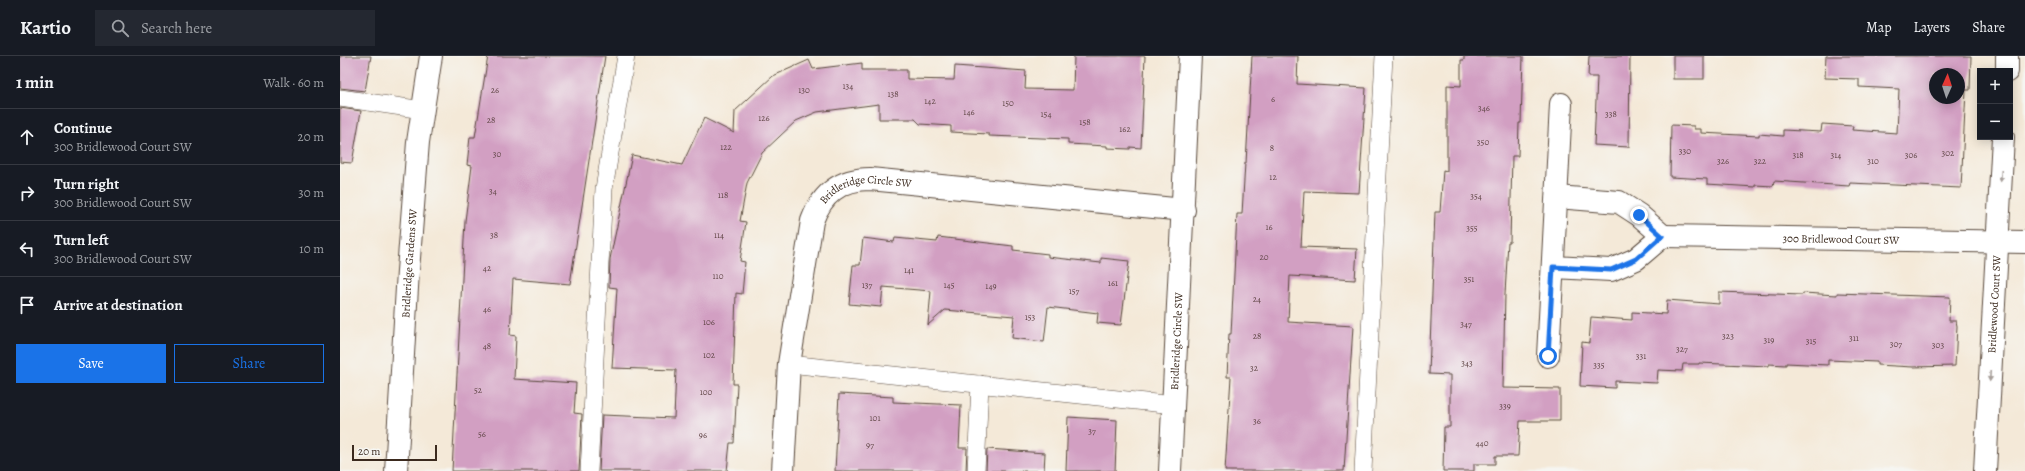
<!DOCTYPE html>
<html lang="en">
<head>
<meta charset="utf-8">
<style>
	:root { --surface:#171b24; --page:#242831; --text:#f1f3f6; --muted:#9ea1a6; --line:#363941; --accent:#1a73e8 }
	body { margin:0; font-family:Alegreya,serif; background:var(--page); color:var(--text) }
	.controls { position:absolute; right:12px; top:12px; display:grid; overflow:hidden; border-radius:0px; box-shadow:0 2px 10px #0003 }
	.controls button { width:36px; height:36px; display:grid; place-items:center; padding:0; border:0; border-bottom:1px solid var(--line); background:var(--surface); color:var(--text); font:20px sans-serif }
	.compass { position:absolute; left:1589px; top:12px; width:36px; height:36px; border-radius:50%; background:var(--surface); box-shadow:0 2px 10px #0003; rotate:3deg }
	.scale { position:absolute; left:12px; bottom:10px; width:85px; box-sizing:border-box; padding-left:4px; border:2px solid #3b2a1e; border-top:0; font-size:11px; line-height:14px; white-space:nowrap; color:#3b2a1e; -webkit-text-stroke:3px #f6f6f2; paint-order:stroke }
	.stop { position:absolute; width:12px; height:12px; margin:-9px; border:3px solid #1a73e8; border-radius:50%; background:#fff }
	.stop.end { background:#1a73e8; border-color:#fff; box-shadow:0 1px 4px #0008 }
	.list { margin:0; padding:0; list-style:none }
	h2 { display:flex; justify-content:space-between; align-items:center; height:52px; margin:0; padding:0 16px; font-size:17px }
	h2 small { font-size:13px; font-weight:400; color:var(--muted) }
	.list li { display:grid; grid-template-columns:26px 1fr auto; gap:12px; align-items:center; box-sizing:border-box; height:56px; padding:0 16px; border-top:1px solid var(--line) }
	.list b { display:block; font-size:15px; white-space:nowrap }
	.list p { margin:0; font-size:13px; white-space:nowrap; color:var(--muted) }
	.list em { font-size:13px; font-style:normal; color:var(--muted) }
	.actions { display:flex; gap:8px; padding:12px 16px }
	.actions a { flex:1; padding:9px 0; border:1px solid var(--accent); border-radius:0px; text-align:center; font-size:14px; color:var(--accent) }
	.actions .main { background:var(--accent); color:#fff }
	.icon { flex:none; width:22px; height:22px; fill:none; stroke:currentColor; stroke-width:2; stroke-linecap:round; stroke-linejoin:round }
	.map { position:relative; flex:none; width:1685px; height:415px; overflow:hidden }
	header { display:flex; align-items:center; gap:24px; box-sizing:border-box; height:56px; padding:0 20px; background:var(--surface); border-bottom:1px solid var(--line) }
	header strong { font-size:19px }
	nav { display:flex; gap:22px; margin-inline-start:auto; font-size:14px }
	.search { width:280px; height:36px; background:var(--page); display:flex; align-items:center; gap:10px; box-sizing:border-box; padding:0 14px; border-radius:0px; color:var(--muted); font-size:15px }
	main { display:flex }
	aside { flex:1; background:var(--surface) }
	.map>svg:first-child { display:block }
	.building { fill:#d29fc2; fill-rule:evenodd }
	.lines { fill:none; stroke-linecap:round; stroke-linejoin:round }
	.lane-casing { stroke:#57473a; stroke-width:18 }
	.street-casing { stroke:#57473a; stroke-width:24 }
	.lane { stroke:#fff; stroke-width:17 }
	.street { stroke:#fff; stroke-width:22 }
	.oneway { fill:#a79f9a }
	.route { stroke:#1a73e8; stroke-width:5 }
	.labels { text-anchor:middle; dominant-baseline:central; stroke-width:4; stroke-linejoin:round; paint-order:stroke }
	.number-label { font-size:9px; fill:#614747 }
	.street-label { font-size:11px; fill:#3b2a1e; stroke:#f6f6f2 }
</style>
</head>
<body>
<header>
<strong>Kartio</strong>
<div class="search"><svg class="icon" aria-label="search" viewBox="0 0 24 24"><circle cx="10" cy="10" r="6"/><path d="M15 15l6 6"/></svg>Search here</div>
<nav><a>Map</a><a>Layers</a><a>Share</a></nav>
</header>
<main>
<aside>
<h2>1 min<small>Walk · 60 m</small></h2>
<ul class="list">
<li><svg class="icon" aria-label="ahead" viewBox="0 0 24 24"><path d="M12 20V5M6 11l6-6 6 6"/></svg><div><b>Continue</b><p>300 Bridlewood Court SW</p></div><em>20 m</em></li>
<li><svg class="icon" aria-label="right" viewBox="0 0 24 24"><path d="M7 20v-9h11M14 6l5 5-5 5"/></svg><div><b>Turn right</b><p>300 Bridlewood Court SW</p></div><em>30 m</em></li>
<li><svg class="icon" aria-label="left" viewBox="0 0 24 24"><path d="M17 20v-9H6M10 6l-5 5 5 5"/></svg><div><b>Turn left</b><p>300 Bridlewood Court SW</p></div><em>10 m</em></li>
<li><svg class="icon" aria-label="arrive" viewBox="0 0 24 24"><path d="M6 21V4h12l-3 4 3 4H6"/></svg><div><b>Arrive at destination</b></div></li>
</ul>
<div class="actions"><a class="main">Save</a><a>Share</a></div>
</aside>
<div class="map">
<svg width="1685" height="415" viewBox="0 0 1685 415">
	<rect width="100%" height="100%" fill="#f6f6f2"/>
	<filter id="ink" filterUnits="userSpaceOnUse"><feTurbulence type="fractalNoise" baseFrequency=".025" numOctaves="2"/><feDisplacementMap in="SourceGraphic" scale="8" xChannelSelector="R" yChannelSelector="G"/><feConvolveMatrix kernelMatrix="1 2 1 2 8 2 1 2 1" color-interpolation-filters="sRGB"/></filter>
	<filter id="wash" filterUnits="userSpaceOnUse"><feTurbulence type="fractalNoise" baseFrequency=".012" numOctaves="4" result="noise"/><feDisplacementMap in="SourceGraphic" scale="16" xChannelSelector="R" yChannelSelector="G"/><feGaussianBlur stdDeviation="0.9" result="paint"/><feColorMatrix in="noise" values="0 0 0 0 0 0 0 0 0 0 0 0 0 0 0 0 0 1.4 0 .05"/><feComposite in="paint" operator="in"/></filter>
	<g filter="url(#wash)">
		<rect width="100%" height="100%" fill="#f4e9d8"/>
		<g id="blocks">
			<g class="building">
				<path d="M0 0H31L25 35 0 32Z"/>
				<path d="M148 0H265L230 228 173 223 170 279 176 280 174 323 236 327 234 357 242 358 239 415H112L125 165 132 110 127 109 130 81H135Z"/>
				<path d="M734 0H805L801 92 790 91V93L767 92V90L728 88V83L649 80V78L611 76V70L580 68 575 63H539V48L477 56 456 65 422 97 407 127 400 165 406 166 400 205 405 206 402 238 396 237 393 328H397L394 387H390L387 415H259L262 359 334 362 336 314 272 312 277 232 269 231 270 203 292 99 342 109 364 62 394 77 395 55 433 20 469 4 473 13 522 7V14H567V23L614 24 615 10 686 15 685 33 733 34Z"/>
				<path d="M912 0H958L957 28 1026 32 1019 137 964 135 961 191 1017 193 1015 224 950 220 948 266 1013 270 1004 415H885L891 321H887L889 278H891L897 158H902L905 107H906Z"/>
				<path d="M1124 0H1183L1181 67H1179L1178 100H1172L1170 186H1168L1165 238 1163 332 1220 333V365H1180L1178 400H1155V408H1134V415H1103L1104 371H1110V319L1089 318 1095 156H1100L1103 114 1107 115V29L1121 30V4H1124Z"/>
				<path d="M1249 0H1290L1289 91 1254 89 1257 21H1248Z"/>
				<rect x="1333" y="0" width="31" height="23"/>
				<path d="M1486 0H1631L1630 34H1626L1621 132 1510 127 1509 130 1434 125 1433 130 1415 129V131L1367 128V123L1330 121 1331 69 1354 70V73H1361V77L1419 80V78L1443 80V74L1481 76 1482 68 1513 70 1512 74 1557 77 1559 33 1519 31V23L1485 22ZM1595 18H1619V42H1595Z"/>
				<path d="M0 52 21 55 12 107 0 106Z"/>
				<path d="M598 181 673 190V194L708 198V201L761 207V202L789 205 781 269 757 267 758 257 708 251 704 286 672 282 674 260 605 254 588 269 591 235 543 231 541 251 509 248 513 209H520L523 182 554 186 555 182 597 186Z"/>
				<path d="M1379 236 1462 239 1463 237 1497 239V237L1610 241 1609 265H1616L1617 270 1615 310 1573 311 1537 309V306L1488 304V309L1446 307V309L1429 308V310L1359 307V308H1343L1342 315 1318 314 1317 327 1275 325V332L1240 330 1242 286 1249 287 1251 261 1292 264V256L1326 258 1327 244 1379 248Z"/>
				<path d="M499 338 553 341V346L621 349 619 392H627L626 415H495Z"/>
				<path d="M728 361 777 364 775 415H726Z"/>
				<path d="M647 393 705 397 704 415H646Z"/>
			</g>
		</g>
	</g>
	<g filter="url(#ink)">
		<use href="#blocks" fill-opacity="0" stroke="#57473a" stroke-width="1"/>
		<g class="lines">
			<g class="lane-casing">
				<g id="lane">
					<path d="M0 42 83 54"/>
					<path d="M449 308 834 349"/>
					<path d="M249 415 264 133 286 0"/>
					<path d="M636 415 640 328"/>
					<path d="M1023 415 1044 0"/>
				</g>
			</g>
			<g class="street-casing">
				<g id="street">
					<path d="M1667 15V0"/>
					<path id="s1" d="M1323 180 1685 186"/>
					<path d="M1213 211 1271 214 1296 203 1323 180 1299 159 1279 146 1217 141"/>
					<path d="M1208 300 1221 48"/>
					<path id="s2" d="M56 415 68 215 78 86 91 0"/>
					<path id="s3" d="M443 415 449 308 472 165C482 138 500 123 530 123L844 154"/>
					<path id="s4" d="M830 415 850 0"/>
					<path id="s5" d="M1645 415 1663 81"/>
				</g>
			</g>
			<use href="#lane" class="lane"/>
			<use href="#street" class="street"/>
		</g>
		<defs><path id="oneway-solid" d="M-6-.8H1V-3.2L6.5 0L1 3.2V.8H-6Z"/></defs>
		<g class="oneway">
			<use href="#oneway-solid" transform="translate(1661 120) rotate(93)"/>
			<use href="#oneway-solid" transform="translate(1650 320) rotate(93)"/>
		</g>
	</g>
	<g class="lines" filter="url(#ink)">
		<path class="route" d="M1208 300 1213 211 1271 214 1296 203 1322 180 1299 159"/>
	</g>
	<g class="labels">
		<g class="number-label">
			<text x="508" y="30">134</text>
			<text x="155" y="34">26</text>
			<text x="464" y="34">130</text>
			<text x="553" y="38">138</text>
			<text x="933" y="43">6</text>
			<text x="590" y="45">142</text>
			<text x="668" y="47">150</text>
			<text x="1144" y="52">346</text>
			<text x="629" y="56">146</text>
			<text x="706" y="58">154</text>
			<text x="1271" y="58">338</text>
			<text x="424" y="62">126</text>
			<text x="151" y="64">28</text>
			<text x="745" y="66">158</text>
			<text x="785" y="73">162</text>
			<text x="1143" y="86">350</text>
			<text x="386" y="91">122</text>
			<text x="932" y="92">8</text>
			<text x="1345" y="95">330</text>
			<text x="1608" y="97">302</text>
			<text x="157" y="98">30</text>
			<text x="1458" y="99">318</text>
			<text x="1496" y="99">314</text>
			<text x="1571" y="99">306</text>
			<text x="1383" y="105">326</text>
			<text x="1420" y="105">322</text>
			<text x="1533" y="105">310</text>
			<text x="933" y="121">12</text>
			<text x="153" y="135">34</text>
			<text x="383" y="139">118</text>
			<text x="1136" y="140">354</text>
			<text x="929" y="171">16</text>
			<text x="1132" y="172">355</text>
			<text x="154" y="179">38</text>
			<text x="379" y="179">114</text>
			<text x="924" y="201">20</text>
			<text x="147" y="212">42</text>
			<text x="569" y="214">141</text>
			<text x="378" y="220">110</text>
			<text x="1129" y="223">351</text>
			<text x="773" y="227">161</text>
			<text x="527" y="229">137</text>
			<text x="609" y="229">145</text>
			<text x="651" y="230">149</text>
			<text x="734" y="235">157</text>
			<text x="917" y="243">24</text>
			<text x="147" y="253">46</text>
			<text x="690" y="261">153</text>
			<text x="369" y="266">106</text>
			<text x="1126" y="268">347</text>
			<text x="917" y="280">28</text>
			<text x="1388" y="280">323</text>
			<text x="1514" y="282">311</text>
			<text x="1429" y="284">319</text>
			<text x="1471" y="285">315</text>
			<text x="1556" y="288">307</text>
			<text x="1598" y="289">303</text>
			<text x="147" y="290">48</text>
			<text x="1342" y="293">327</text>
			<text x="369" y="299">102</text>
			<text x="1301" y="300">331</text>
			<text x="1127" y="307">343</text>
			<text x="1259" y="309">335</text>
			<text x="914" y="312">32</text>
			<text x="138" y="334">52</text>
			<text x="366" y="336">100</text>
			<text x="1165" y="350">339</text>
			<text x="535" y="362">101</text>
			<text x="917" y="365">36</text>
			<text x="752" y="375">37</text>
			<text x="142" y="378">56</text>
			<text x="363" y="379">96</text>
			<text x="1142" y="387">440</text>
			<text x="530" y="389">97</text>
		</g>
		<g class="street-label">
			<text stroke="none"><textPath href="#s3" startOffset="322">Bridleridge Circle SW</textPath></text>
			<text stroke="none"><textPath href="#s1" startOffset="178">300 Bridlewood Court SW</textPath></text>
			<text stroke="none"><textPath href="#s2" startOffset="208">Bridleridge Gardens SW</textPath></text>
			<text stroke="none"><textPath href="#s5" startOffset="167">Bridlewood Court SW</textPath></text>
			<text stroke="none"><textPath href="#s4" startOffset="130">Bridleridge Circle SW</textPath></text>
		</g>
	</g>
</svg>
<div class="controls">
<button>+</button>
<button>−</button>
</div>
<svg class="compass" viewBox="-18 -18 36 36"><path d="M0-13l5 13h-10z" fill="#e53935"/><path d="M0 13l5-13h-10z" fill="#9ea1a6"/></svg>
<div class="scale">20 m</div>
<div class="stop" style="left:1208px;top:300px"></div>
<div class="stop end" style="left:1299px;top:159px"></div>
</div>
</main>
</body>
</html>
